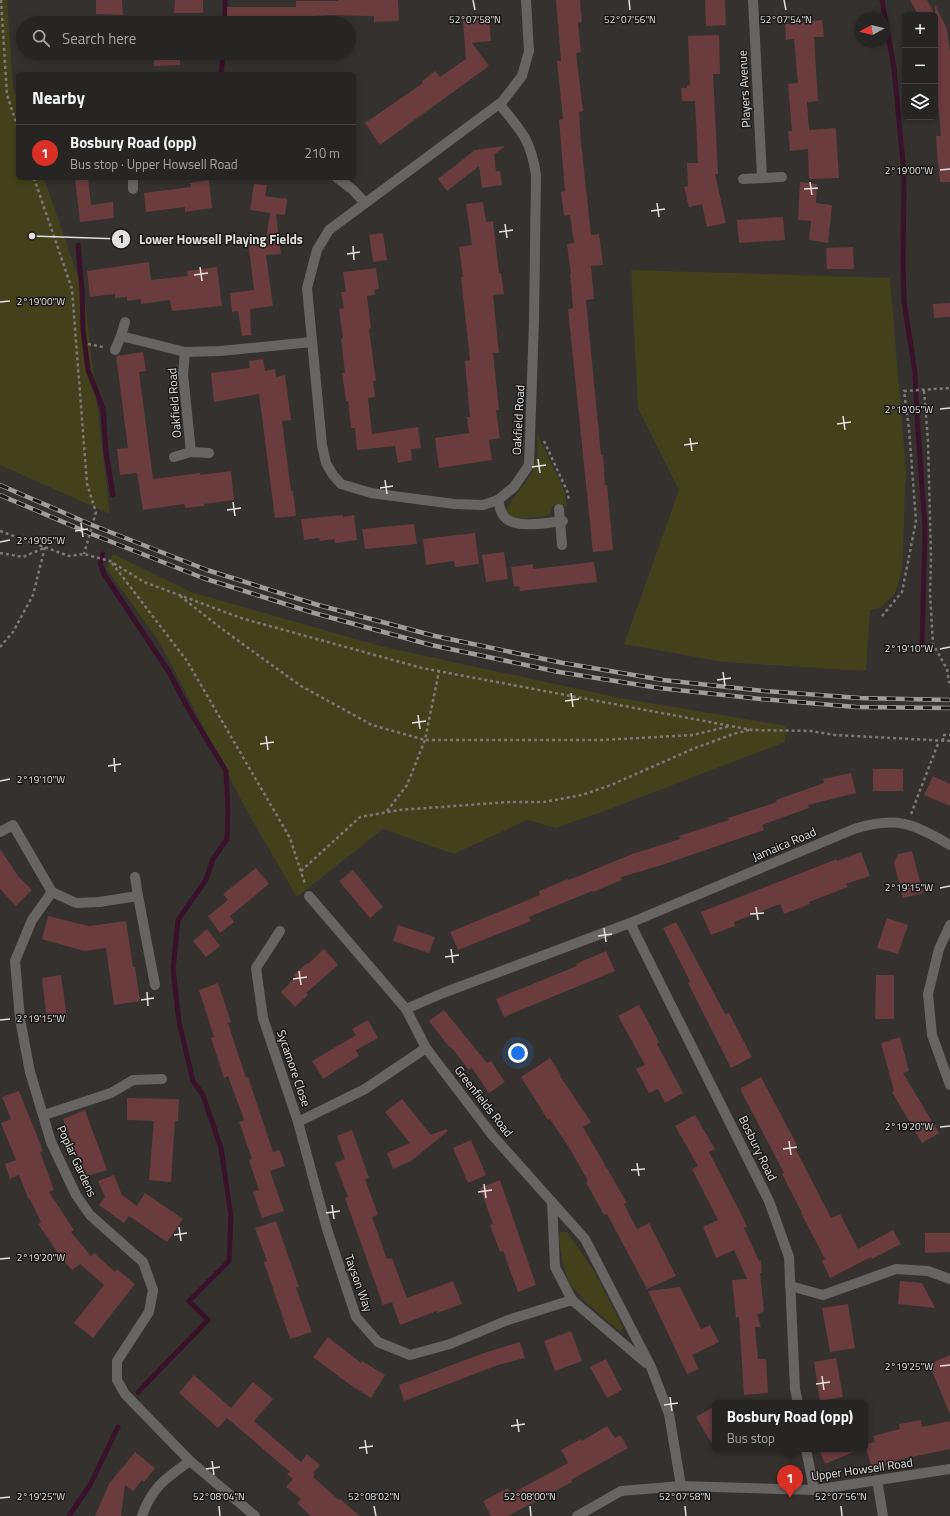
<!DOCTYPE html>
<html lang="en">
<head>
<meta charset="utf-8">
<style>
	:root { --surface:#272523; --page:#333130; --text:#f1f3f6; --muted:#a4a5a6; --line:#434241; --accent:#d93025 }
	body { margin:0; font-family:"Titillium Web",sans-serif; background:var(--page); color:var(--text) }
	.controls { position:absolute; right:12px; top:12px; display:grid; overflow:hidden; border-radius:6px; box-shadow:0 2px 6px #0003 }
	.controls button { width:36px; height:36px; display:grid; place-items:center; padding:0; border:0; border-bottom:1px solid var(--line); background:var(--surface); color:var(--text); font:20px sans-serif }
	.compass { position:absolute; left:854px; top:12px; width:36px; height:36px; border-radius:50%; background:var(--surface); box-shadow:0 2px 6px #0003; rotate:262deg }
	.you { position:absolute; left:518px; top:1053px; width:14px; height:14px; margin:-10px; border:3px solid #fff; border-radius:50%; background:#1a73e8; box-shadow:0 0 0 6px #1a73e833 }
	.badge { display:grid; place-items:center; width:26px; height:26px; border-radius:50%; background:var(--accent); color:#fff; font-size:13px; font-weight:700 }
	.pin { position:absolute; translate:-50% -33px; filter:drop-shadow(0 1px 2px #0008) }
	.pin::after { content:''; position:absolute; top:21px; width:14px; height:12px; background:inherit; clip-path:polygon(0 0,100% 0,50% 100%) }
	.popup { position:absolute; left:712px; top:1400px; width:156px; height:52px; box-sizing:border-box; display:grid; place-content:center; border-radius:6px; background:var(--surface); filter:drop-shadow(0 1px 3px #0005); font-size:13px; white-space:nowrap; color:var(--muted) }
	.popup b { font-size:15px; color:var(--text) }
	.popup::after { content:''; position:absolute; left:50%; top:100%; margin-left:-8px; border:8px solid transparent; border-top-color:var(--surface) }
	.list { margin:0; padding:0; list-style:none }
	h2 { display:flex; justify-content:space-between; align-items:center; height:52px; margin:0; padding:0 16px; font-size:17px }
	h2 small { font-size:13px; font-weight:400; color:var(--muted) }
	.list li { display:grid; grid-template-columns:26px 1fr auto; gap:12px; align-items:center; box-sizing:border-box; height:56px; padding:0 16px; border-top:1px solid var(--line) }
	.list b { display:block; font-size:15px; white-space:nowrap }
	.list p { margin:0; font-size:13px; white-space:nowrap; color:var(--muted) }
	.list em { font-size:13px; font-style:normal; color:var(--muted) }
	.icon { flex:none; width:22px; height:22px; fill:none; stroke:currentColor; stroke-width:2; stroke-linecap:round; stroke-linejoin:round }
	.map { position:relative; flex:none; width:950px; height:1516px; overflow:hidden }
	.search { position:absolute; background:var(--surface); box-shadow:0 2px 6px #0003; left:16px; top:16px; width:340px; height:44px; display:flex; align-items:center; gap:10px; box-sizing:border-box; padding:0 14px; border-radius:22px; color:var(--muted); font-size:15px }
	.panel { position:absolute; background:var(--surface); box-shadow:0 2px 6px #0003; left:16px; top:72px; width:340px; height:108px; border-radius:6px }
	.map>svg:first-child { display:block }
	.green { fill:#42411b }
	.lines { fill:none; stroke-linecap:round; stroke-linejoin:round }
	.stream { stroke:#371228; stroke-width:5 }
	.building { fill:#6a3c3e }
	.path { stroke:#7c7a78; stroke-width:2.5; stroke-dasharray:3 3; stroke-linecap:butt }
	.minor { stroke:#666564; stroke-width:10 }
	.rail-casing { stroke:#a09d9c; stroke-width:4.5 }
	.rail { stroke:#1b1918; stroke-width:3; stroke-dasharray:9; stroke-linecap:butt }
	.ticks { fill:none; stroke:#e3e1e0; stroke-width:1.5 }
	.labels { text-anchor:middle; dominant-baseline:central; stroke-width:3; stroke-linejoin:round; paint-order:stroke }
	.street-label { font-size:12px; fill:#e3e1e0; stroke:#1b1918 }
	.ticks-label { font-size:10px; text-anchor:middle; fill:#e3e1e0; stroke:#1b1918; stroke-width:3; stroke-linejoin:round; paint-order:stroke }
	.leader { fill:none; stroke:#e3e1e0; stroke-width:1.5 }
	.callout-dot { fill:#e3e1e0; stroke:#1b1918; stroke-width:1.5 }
	.mark-label { font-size:12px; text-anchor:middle; font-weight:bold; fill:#111 }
	.callout-label { font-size:13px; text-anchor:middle; font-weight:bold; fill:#e3e1e0; stroke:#1b1918; stroke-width:3; stroke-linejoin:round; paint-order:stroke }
</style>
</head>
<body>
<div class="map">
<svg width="950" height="1516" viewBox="0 0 950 1516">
	<rect width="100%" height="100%" fill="#34312f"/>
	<g class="green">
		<path d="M0 0H7L13 86 18 102V178H44L84 294 110 514 0 465Z"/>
		<path d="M631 270 890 278 906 472 902 571 895 594 880 608 870 610 866 671 723 662 624 644 679 490 638 408Z"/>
		<path d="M537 434 565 492 567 506H552L550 515 540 517 512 519 505 510 532 473 538 453Z"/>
		<path d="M113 554 191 592 384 647 620 698 786 726 785 742 615 807 556 828 527 820 454 854 383 829 297 897 248 813 160 643 106 568Z"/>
		<path d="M560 1232H567L596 1274 623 1328 621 1331 617 1329 588 1304 569 1283 563 1265 559 1239Z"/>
	</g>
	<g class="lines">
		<g class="stream">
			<path d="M882 0 894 68 904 174 903 263 904 301 915 373 917 417 925 527 922 647"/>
			<path d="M225 23V0"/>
			<path d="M221 74 223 53"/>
			<path d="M78 245 82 290 83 329 88 370 103 409 106 453 113 495"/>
			<path d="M103 554 100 563 104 574 169 672 189 710 226 771 228 811 227 839 213 859 206 880 178 920 173 969 179 1022 193 1081 203 1095 221 1148 231 1217 229 1261 189 1301 208 1320 138 1392"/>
			<path d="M69 1516 90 1485 118 1427"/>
		</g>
	</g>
	<g class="building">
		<path d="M96 0H122L123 15 96 14Z"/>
		<path d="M175 0H203V13H174Z"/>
		<path d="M338 0H398L399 21 374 22V16L328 15 314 16 313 23H227V7H296V1H338Z"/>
		<path d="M556 0H580L582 22 578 23 581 52 576 53 583 111 579 112 581 142 591 235 599 234 603 265 591 266 594 299 586 300 601 455H603L605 485H607L613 550 593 552 568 309 573 308 570 274H571L567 244 574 243 570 215 564 216 561 192 565 191 559 120 563 119 557 61H561Z"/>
		<path d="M705 0H725L726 25 706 26Z"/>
		<path d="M910 0H927L935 15H918Z"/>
		<path d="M935 4 947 29 950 53V182H940L937 153 936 136H941L937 91H935Z"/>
		<path d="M489 19 491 41 472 43 489 66 380 145 365 123 423 83 422 81 435 71 440 77 466 59 463 21Z"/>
		<path d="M822 20 824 37H814L818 101 807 102 809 130 836 128 839 178 809 179 808 149 790 151 788 131H792L788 84 798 83 794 39 786 40 785 24Z"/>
		<path d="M719 35 720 74H713L718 174H715L726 223 707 227 702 204 689 207 684 187 688 186 687 163H698L695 101H682L681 88H687V86L690 85 688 36Z"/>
		<path d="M154 53H180V65L154 66Z"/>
		<path d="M505 146 494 155 496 171H500L502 185 482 188 479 166 447 191 438 179 475 150Z"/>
		<path d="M75 178H88L91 205 113 202 114 218 80 222Z"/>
		<path d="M209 180 212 208 185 212V207L146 212 144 193 191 187 190 183Z"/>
		<path d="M800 182 817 184 816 203 832 205 828 243 809 240 811 221 798 220Z"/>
		<path d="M254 184 267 185 265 196 287 199 285 215 276 214 281 254 266 255 273 306 250 309 251 335 242 336 238 311 232 312 230 293 254 290 248 241 266 239 270 213 250 210Z"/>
		<path d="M483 202 486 222 493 221 499 273H501L504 294 493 295 499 353H493L499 410H496L500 438 489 440 492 460 439 468 435 438 469 433 467 417H470L465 361 470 360 461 277H463L459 247 472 245 466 204Z"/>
		<path d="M783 217 785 240 739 243 737 220Z"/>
		<path d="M383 233 387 260 373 262 369 235Z"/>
		<path d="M853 247 854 269H827L826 248Z"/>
		<path d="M149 262 151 280 188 276 187 271 217 267 222 306 172 311 170 300 141 304V299L127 301V297L115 298V294L90 297 87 271Z"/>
		<path d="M376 268 379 289 374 290 375 295 367 296 371 328 369 329 376 381H373L375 397 368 398 372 434 418 427 421 448 411 449 412 460 398 463 395 446 357 450 355 428H351L348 401H346L342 373H345L341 339 343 338 339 309 344 308 341 292H346L343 272Z"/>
		<path d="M950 303V317L934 318 933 304Z"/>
		<path d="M143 352 146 371 139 372 153 479 200 473V475L231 471 234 500 204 504V506L185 508 184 504 143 510 137 473 120 475 117 449 128 448 116 356Z"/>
		<path d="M263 359 265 371 275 369 276 377 285 375 291 420 282 421 291 491H293L296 516 275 518 259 394 214 402 211 373 250 368 249 361Z"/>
		<path d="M343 515V517L354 515 357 540 335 543 334 539 320 541 319 538 304 540 301 519Z"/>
		<path d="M414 524 417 544 365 549 362 529Z"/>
		<path d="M475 533 479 564 455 567 454 561 426 565 423 539Z"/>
		<path d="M504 552 508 579 486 582 482 555Z"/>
		<path d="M594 562 597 582 520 591 519 586 514 587 511 567 533 564V569Z"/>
		<rect x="873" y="769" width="30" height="22"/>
		<path d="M851 773 856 793 808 805 809 808 762 825 764 830 662 865 621 877 622 880 593 892 592 891 529 917 531 921 458 950 450 932 540 895 539 891 568 879 569 880 632 854 680 839 679 836 729 820 728 818 777 802 776 800 824 783 823 779Z"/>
		<path d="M933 776 950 784V806L924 795Z"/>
		<path d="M0 849 18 876 32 890 16 906 0 889Z"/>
		<path d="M912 851 923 893 903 898 894 863 898 854Z"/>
		<path d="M861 852 870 876 846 884 848 887 809 902 810 904 784 914 780 904 734 922 735 926 711 935 701 912 837 859V861Z"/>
		<path d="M256 868 269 884 230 916 234 922 220 933 208 916 228 900 223 894Z"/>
		<path d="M353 870 383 907 370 918 339 881Z"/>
		<path d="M48 916 89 926 126 921 133 967H135L140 1001 114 1005 106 948 84 951 42 939Z"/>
		<path d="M887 918 908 925 898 954 877 948Z"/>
		<path d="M676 922 725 1014 729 1013 752 1057 731 1068 688 983 690 981 663 928Z"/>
		<path d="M398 925 435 937 429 953 393 941Z"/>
		<path d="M207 929 220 946 206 957 193 941Z"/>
		<path d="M324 949 338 965 306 993 308 995 295 1007 281 992 296 977 294 975 307 963 308 964Z"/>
		<path d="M606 951 615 971 504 1017 496 999 577 966 576 964Z"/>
		<path d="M61 975 67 1018 47 1021 42 978Z"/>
		<path d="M876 975H894V1019H875Z"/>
		<path d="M218 983 231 1022 228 1023 236 1048 246 1078 248 1077 273 1152 280 1150 285 1166 270 1171 284 1211 262 1218 253 1192 259 1190 249 1160 252 1159 239 1122 244 1120 228 1076 224 1078 211 1038 214 1037 199 990Z"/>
		<path d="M639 1005 659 1042 657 1044 683 1093 665 1103 658 1089 649 1093 636 1069 645 1065 618 1016Z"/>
		<path d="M444 1010 487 1063 491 1061 505 1082 489 1093 472 1068 469 1070 451 1047 450 1048 429 1021Z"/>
		<path d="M368 1020 378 1038 356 1050 359 1056 323 1079 312 1061 356 1035 352 1029Z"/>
		<path d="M900 1037 909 1071 903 1073 939 1133 922 1143 892 1092 894 1091 881 1043Z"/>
		<path d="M550 1058 561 1075 560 1076 591 1122 583 1127 627 1203 624 1204 637 1229 649 1223 676 1276 647 1289 607 1214 604 1215 586 1182 588 1181 570 1149 550 1119 548 1120 521 1077Z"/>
		<path d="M761 1077 797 1145 794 1146 831 1218 840 1214 858 1249 893 1230 901 1244 872 1259 871 1257 830 1278 822 1261 825 1259 801 1213H802L782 1174 784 1173 741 1091V1088Z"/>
		<path d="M19 1091 43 1151 40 1152 54 1190 49 1192 74 1230 71 1232 91 1256 94 1253 115 1272 117 1269 135 1284 93 1338 74 1323 104 1285 80 1264 72 1270 60 1256 38 1224 41 1222 30 1199 29 1200 19 1175 10 1179 5 1164 16 1160 1 1123 11 1119 2 1097Z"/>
		<path d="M127 1098 179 1099 178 1121H175L171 1182 149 1180 154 1121 127 1120Z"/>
		<path d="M402 1099 431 1135 446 1129 448 1131 411 1161 393 1169 387 1153 410 1143 385 1112Z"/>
		<path d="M85 1110 107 1170 85 1177 63 1119Z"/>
		<path d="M695 1115 715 1149 709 1152 742 1216 747 1227 744 1228 759 1261 761 1260 762 1273H760L764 1311 757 1315 761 1327H755L758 1359H766L768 1393 744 1395 739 1317 736 1318 732 1280 747 1279 734 1250 716 1258 703 1227 718 1220 692 1169 698 1166 675 1126Z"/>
		<path d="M352 1130 369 1178 365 1179 378 1215 372 1217 387 1259 392 1258 407 1298 453 1281 462 1304 437 1313V1311L400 1325 392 1302 383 1305 345 1198 348 1197 335 1163 345 1159 337 1136Z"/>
		<path d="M471 1140 486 1175 468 1183 453 1148Z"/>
		<path d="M114 1175 122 1195 137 1206 145 1193 183 1219 167 1242 129 1216 124 1223 99 1205 105 1197 98 1181Z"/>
		<path d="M500 1180 536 1285 518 1292 503 1251 500 1252 490 1225 493 1224 480 1188Z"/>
		<path d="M276 1221 299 1287 296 1288 312 1332 290 1339 264 1262 267 1261 255 1228Z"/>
		<path d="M925 1233H950V1252L925 1253Z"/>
		<path d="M900 1281 922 1283 935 1308 898 1304Z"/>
		<path d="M680 1287 701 1329 710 1325 719 1342 692 1355 699 1369 687 1374 648 1291Z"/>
		<path d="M848 1304 855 1348 830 1352 822 1308Z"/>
		<path d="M571 1331 582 1361 555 1371 544 1341Z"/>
		<path d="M328 1337 361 1363 362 1361 385 1375 371 1398 349 1384 313 1357Z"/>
		<path d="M520 1342 525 1358 498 1365 404 1401 399 1385 484 1353Z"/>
		<path d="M950 1355V1414L929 1364Z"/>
		<path d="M836 1358 843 1397 820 1401 814 1362Z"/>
		<path d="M606 1359 622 1390 607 1398 590 1367Z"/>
		<path d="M194 1375 231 1408 253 1382 273 1399 254 1421 301 1462 307 1454 320 1465 313 1473 315 1475 313 1477 339 1500 340 1499 360 1516H311L297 1503 301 1499 286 1487 293 1479 287 1474 290 1472 227 1418 218 1428 179 1393Z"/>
		<path d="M715 1406V1449L696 1417Z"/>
		<path d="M921 1420 922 1427 950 1421V1449L897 1460V1462L872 1469 865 1444 875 1442 873 1436 900 1429 899 1424Z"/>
		<path d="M607 1426 615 1438 620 1435 628 1448 571 1480 572 1482 508 1516H491L483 1501 508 1488 511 1494 568 1463 561 1450 581 1439 582 1441Z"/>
		<path d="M819 1449H860L825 1464Z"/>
		<path d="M135 1452 155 1468 144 1482 142 1480 133 1491 125 1485 121 1516H95L109 1484Z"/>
	</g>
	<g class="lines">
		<g class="path">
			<path d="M1 0 7 95 18 128"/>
			<path d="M34 178 72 289 87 484 96 512 84 554"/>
			<path d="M88 344 103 347"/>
			<path d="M924 391 928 441 931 557 930 594 933 644 947 669 949 682H950"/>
			<path d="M544 441 568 493 569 501"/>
			<path d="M0 531 69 556 84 554 110 561 144 582 244 619 422 668 752 730 811 731 835 735 950 741"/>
			<path d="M0 553 23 557 44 548"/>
			<path d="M112 563 187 661 290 838 305 884"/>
			<path d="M180 596 222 629 301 686 372 725 425 740H602L693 735 730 726"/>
			<path d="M882 616 902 592 916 521 909 429 904 391 950 388"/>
			<path d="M0 647 13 632 33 595 45 547"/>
			<path d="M943 741V735H950"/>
			<path d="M387 811 407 785 425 740 439 671"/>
			<path d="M911 814 939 741"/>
			<path d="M301 871 360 817 399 810 509 802H544L582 795 611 785 695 748 733 734 749 730"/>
		</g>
		<g class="minor">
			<path d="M753 0 762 177"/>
			<path d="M499 104C521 130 531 140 536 175L534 321 529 465 514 487 498 500 483 505 454 504 371 493 341 484 333 475 326 463 322 445 307 288 317 250 329 230 499 104 502 102 522 76 529 51 526 0"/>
			<path d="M337 178 339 179 353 190 365 203"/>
			<path d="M743 179 782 177"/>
			<path d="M133 189V178"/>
			<path d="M121 336 185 352 220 351 312 342"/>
			<path d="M115 350 121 336 125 322"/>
			<path d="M185 352 183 374 191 452"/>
			<path d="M174 457 191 452 209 453"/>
			<path d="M498 500C499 504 500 511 503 515 512 530 547 523 563 521"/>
			<path d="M559 509 562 545"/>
			<path d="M0 832 13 825 52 892 32 920 15 961 20 1019 30 1072 51 1142 76 1195 90 1215 143 1262 153 1290 149 1312 117 1361V1380L125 1394 190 1461"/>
			<path d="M135 877 138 896"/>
			<path d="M52 892 76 903 99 902 138 896 155 985"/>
			<path d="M309 896 406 1009"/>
			<path d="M630 923 769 1201 789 1257 795 1389 798 1403"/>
			<path d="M950 925 939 949 928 994 932 1035 950 1085"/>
			<path d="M280 931 256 968 263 1018 298 1122 365 1089 426 1048"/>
			<path d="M44 1115 111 1093 133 1080 162 1079"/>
			<path d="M298 1122 327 1229 356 1317 378 1342 410 1355 450 1344 508 1320 572 1300"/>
			<path d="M552 1202 555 1267 572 1300 646 1363"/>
			<path d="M790 1286 823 1295 896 1269 928 1271 950 1279"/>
			<path d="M806 1449 814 1490"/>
			<path d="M877 1480 883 1516"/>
			<path d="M681 1486 669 1414 651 1367 585 1239 493 1136 426 1048 406 1009 443 993 630 923 854 829C896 816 913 823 950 845"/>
			<path d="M142 1516C152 1487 166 1478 190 1461L255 1516"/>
			<path d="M577 1516 621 1491 681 1486 814 1490 950 1469"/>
		</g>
		<g class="rail-casing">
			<g id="rail">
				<path d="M0 485 92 525 207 570 318 605 435 636 563 663 663 680 765 691 860 698 950 700"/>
				<path d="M0 495 89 533 203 578 314 613 431 645 559 672 659 688 761 699 856 707 950 708"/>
			</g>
		</g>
		<use href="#rail" class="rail"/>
	</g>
	<path class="ticks" d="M473 0 475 10M629 0 630 10M784 0 786 10M940 170 950 169M810 182 812 195M804 189 818 188M657 203 659 217M651 211 665 209M505 224 507 238M499 232 513 230M353 246 354 260M347 254 360 252M200 267 202 281M194 275 208 273M0 302 10 301M940 409 950 408M843 416 845 430M837 424 851 422M690 438 692 451M684 445 698 443M538 459 540 473M532 467 546 465M385 480 387 494M380 488 393 486M233 502 235 516M227 510 241 508M81 523 83 537M75 531 88 529M0 542 10 540M940 649 950 647M723 672 725 686M717 680 731 678M571 693 573 707M565 701 579 699M418 715 420 729M412 723 426 721M266 736 268 750M260 744 274 742M114 758 115 772M108 766 121 764M0 781 10 779M940 888 950 886M756 907 758 920M750 914 764 913M604 928 606 942M598 936 612 934M451 949 453 963M445 957 459 955M299 971 301 985M293 979 307 977M147 992 148 1006M141 1000 154 998M0 1020 10 1019M940 1127 950 1126M789 1141 791 1155M783 1149 797 1147M637 1163 639 1176M631 1170 645 1169M484 1184 486 1198M478 1192 492 1190M332 1205 334 1219M326 1213 340 1211M179 1227 181 1241M174 1235 187 1233M0 1259 10 1258M940 1366 950 1365M822 1376 824 1390M816 1384 830 1382M670 1397 672 1411M664 1405 678 1403M517 1419 519 1432M511 1426 525 1424M365 1440 367 1454M359 1448 373 1446M212 1461 214 1475M206 1469 220 1467M0 1498 10 1497M219 1506 220 1516M374 1506 376 1516M530 1506 531 1516M685 1506 686 1516M841 1506 842 1516"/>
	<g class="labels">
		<g class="street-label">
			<text transform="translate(744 89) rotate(-93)">Players Avenue</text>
			<text transform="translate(174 403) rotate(-94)">Oakfield Road</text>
			<text transform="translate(518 420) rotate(-87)">Oakfield Road</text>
			<text transform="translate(784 844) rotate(-23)">Jamaica Road</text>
			<text transform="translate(294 1068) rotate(71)">Sycamore Close</text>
			<text transform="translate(484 1101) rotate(52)">Greenfields Road</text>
			<text transform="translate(758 1148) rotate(64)">Bosbury Road</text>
			<text transform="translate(77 1161) rotate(65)">Poplar Gardens</text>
			<text transform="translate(359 1283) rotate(70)">Tayson Way</text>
			<text transform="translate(862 1469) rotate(-8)">Upper Howsell Road</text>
		</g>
	</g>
	<g class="ticks-label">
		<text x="475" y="23">52°07'58"N</text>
		<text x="630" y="23">52°07'56"N</text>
		<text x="786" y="23">52°07'54"N</text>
		<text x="909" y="174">2°19'00"W</text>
		<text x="41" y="305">2°19'00"W</text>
		<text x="909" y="413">2°19'05"W</text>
		<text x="41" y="544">2°19'05"W</text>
		<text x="909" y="652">2°19'10"W</text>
		<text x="41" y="783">2°19'10"W</text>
		<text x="909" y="891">2°19'15"W</text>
		<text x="41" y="1022">2°19'15"W</text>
		<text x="909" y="1130">2°19'20"W</text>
		<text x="41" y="1261">2°19'20"W</text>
		<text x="909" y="1370">2°19'25"W</text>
		<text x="219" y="1500">52°08'04"N</text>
		<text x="374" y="1500">52°08'02"N</text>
		<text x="530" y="1500">52°08'00"N</text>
		<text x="685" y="1500">52°07'58"N</text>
		<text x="841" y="1500">52°07'56"N</text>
		<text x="41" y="1500">2°19'25"W</text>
	</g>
	<path class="leader" d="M32 236L121 239"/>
	<g class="callout-dot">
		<circle cx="32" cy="236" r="4"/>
		<circle cx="121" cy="239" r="10"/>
	</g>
	<g class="mark-label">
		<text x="121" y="243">1</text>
	</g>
	<g class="callout-label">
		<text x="221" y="244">Lower Howsell Playing Fields</text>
	</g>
</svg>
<div class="controls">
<button>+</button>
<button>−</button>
<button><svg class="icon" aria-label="layers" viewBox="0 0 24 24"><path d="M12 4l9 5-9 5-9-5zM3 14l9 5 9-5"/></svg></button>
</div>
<svg class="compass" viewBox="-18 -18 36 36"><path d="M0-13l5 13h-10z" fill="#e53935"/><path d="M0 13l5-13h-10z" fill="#a4a5a6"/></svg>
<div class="you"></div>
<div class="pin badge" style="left:790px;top:1498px">1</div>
<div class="popup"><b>Bosbury Road (opp)</b>Bus stop</div>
<div class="search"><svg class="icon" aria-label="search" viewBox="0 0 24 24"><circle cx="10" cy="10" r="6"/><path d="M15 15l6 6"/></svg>Search here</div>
<section class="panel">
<h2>Nearby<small></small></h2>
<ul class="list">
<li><span class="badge">1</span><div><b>Bosbury Road (opp)</b><p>Bus stop · Upper Howsell Road</p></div><em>210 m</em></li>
</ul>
</section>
</div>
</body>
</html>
